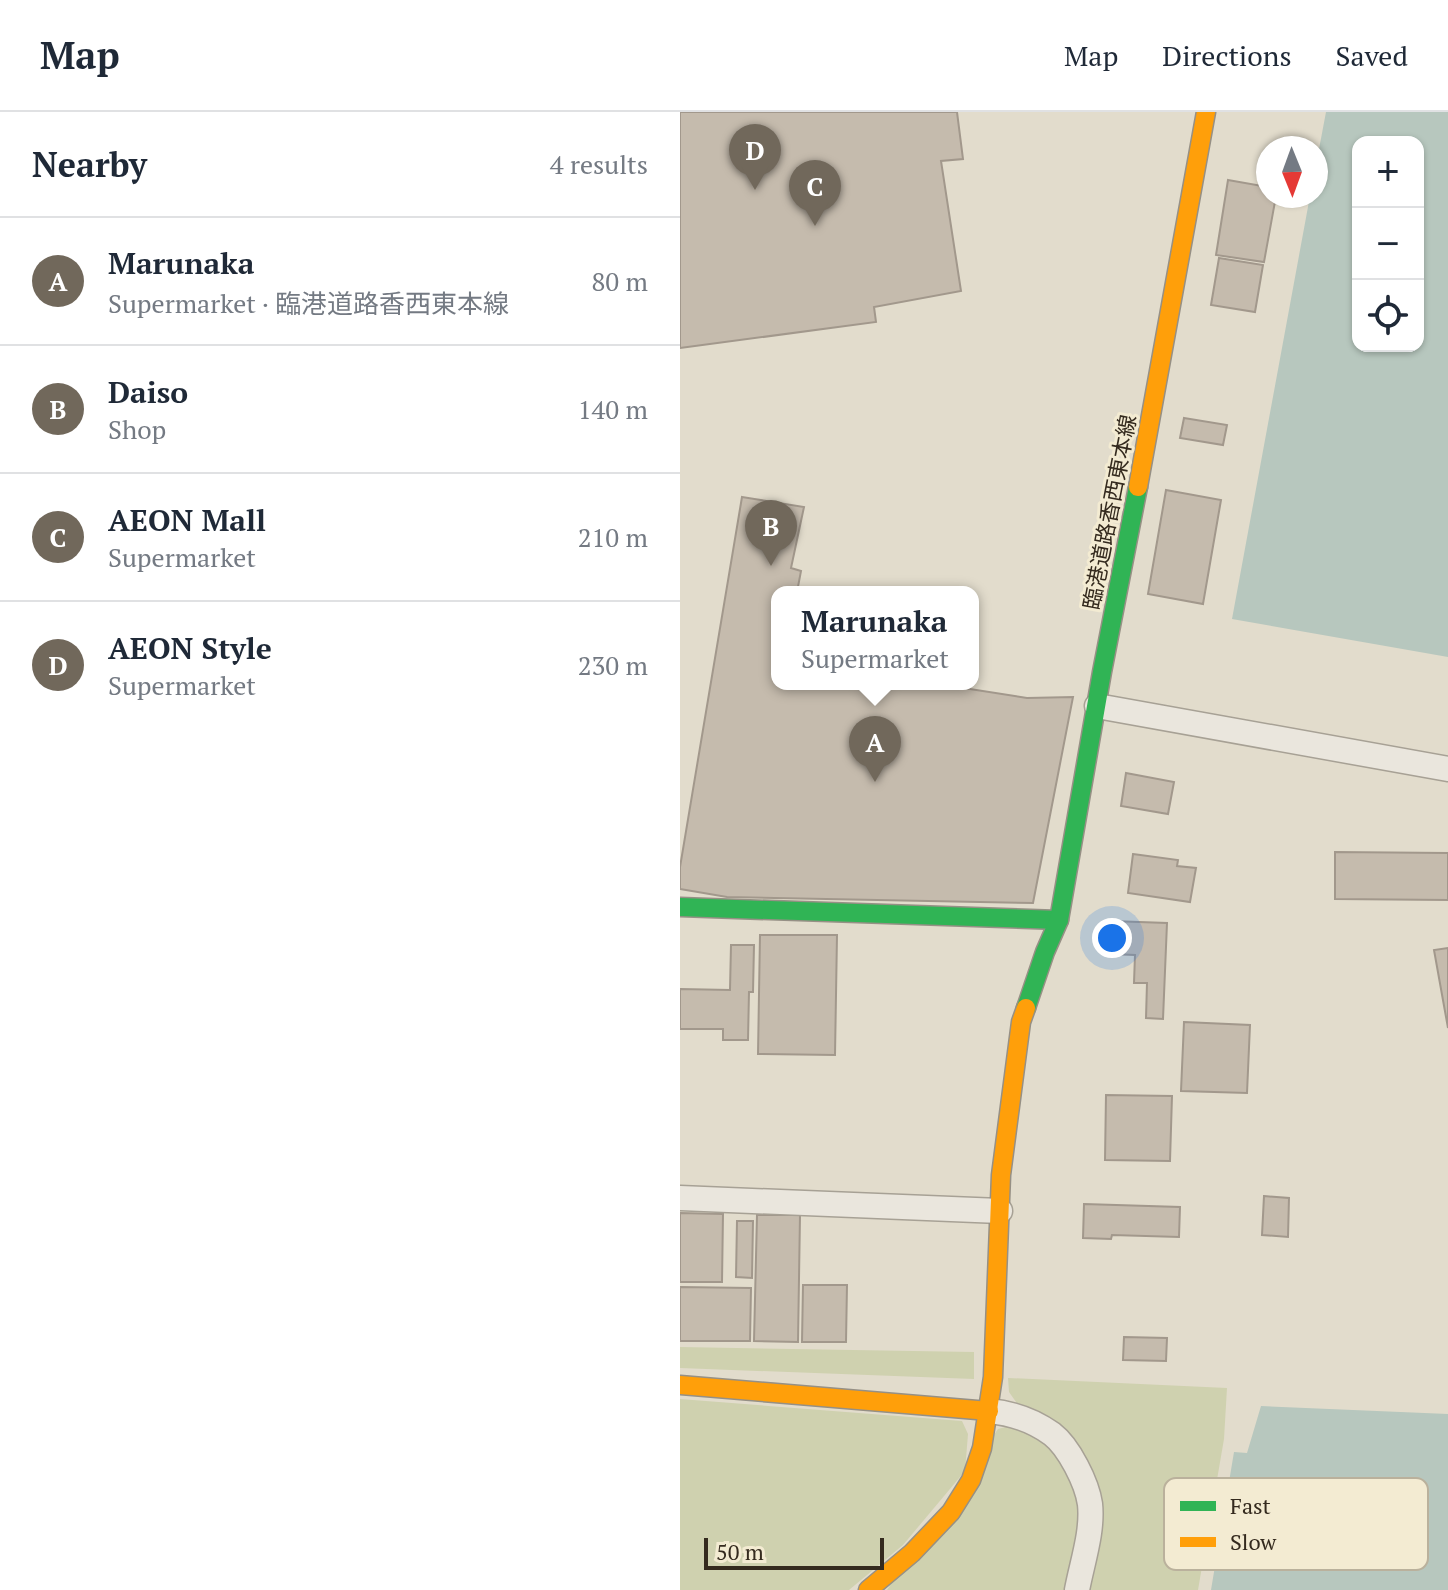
<!DOCTYPE html>
<html lang="en">
<head>
<meta charset="utf-8">
<style>
	:root { --surface:#fff; --page:#f6f6f7; --text:#1f2937; --muted:#747a83; --line:#e0e1e3; --accent:#71685b }
	body { margin:0; font-family:"PT Serif","Noto Sans JP",serif; background:var(--page); color:var(--text) }
	.controls { position:absolute; right:24px; top:24px; display:grid; overflow:hidden; border-radius:16px; box-shadow:0 2px 6px #0004 }
	.controls button { width:72px; height:72px; display:grid; place-items:center; padding:0; border:0; border-bottom:2px solid var(--line); background:var(--surface); color:var(--text); font:40px sans-serif }
	.compass { position:absolute; left:576px; top:24px; width:72px; height:72px; border-radius:50%; background:var(--surface); box-shadow:0 2px 6px #0004; rotate:179deg }
	.scale { position:absolute; left:24px; bottom:20px; width:180px; box-sizing:border-box; padding-left:8px; border:4px solid #342a1e; border-top:0; font-size:22px; line-height:28px; white-space:nowrap; color:#342a1e; -webkit-text-stroke:6px #f3ebd2; paint-order:stroke }
	.you { position:absolute; left:432px; top:826px; width:28px; height:28px; margin:-20px; border:6px solid #fff; border-radius:50%; background:#1a73e8; box-shadow:0 0 0 12px #1a73e833 }
	.badge { display:grid; place-items:center; width:52px; height:52px; border-radius:50%; background:var(--accent); color:#fff; font-size:26px; font-weight:700 }
	.pin { position:absolute; translate:-50% -66px; filter:drop-shadow(0 2px 4px #0008) }
	.pin::after { content:''; position:absolute; top:42px; width:28px; height:24px; background:inherit; clip-path:polygon(0 0,100% 0,50% 100%) }
	.popup { position:absolute; left:91px; top:474px; width:208px; height:104px; box-sizing:border-box; display:grid; place-content:center; border-radius:16px; background:var(--surface); filter:drop-shadow(0 2px 6px #0005); font-size:26px; white-space:nowrap; color:var(--muted) }
	.popup b { font-size:30px; color:var(--text) }
	.popup::after { content:''; position:absolute; left:50%; top:100%; margin-left:-16px; border:16px solid transparent; border-top-color:var(--surface) }
	.list { margin:0; padding:0; list-style:none }
	h2 { display:flex; justify-content:space-between; align-items:center; height:104px; margin:0; padding:0 32px; font-size:34px }
	h2 small { font-size:26px; font-weight:400; color:var(--muted) }
	.list li { display:grid; grid-template-columns:52px 1fr auto; gap:24px; align-items:center; box-sizing:border-box; height:128px; padding:0 32px; border-top:2px solid var(--line) }
	.list b { display:block; font-size:30px; white-space:nowrap }
	.list p { margin:0; font-size:26px; white-space:nowrap; color:var(--muted) }
	.list em { font-size:26px; font-style:normal; color:var(--muted) }
	.icon { flex:none; width:44px; height:44px; fill:none; stroke:currentColor; stroke-width:2; stroke-linecap:round; stroke-linejoin:round }
	.map { position:relative; flex:none; width:768px; height:1478px; overflow:hidden }
	header { display:flex; align-items:center; gap:48px; box-sizing:border-box; height:112px; padding:0 40px; background:var(--surface); border-bottom:2px solid var(--line) }
	header strong { font-size:38px }
	nav { display:flex; gap:44px; margin-inline-start:auto; font-size:28px }
	main { display:flex }
	aside { flex:1; background:var(--surface) }
	.map>svg:first-child { display:block }
	.green { fill:#cfd1af }
	.water { fill:#b7c7be; fill-rule:evenodd }
	.building { fill:#c5bbad; stroke:#a2988c; stroke-width:2 }
	.lines { fill:none; stroke-linecap:round; stroke-linejoin:round }
	.street-casing { stroke:#a7a195; stroke-width:27 }
	.fast-casing { stroke:#969085; stroke-width:21 }
	.slow-casing { stroke:#969085; stroke-width:21 }
	.street { stroke:#eae6dd; stroke-width:24 }
	.fast { stroke:#30b455; stroke-width:18 }
	.slow { stroke:#ff9f0a; stroke-width:18 }
	.labels { text-anchor:middle; dominant-baseline:central; stroke-width:6; stroke-linejoin:round; paint-order:stroke }
	.street-label { font-size:22px; fill:#342a1e; stroke:#f3ebd2 }
	.key { fill:#f3ebd2; stroke:#bab19c; stroke-width:2 }
	.key-label { font-size:22px; fill:#342a1e }
</style>
</head>
<body>
<header>
<strong>Map</strong>
<nav><a>Map</a><a>Directions</a><a>Saved</a></nav>
</header>
<main>
<aside>
<h2>Nearby<small>4 results</small></h2>
<ul class="list">
<li><span class="badge">A</span><div><b>Marunaka</b><p>Supermarket · 臨港道路香西東本線</p></div><em>80 m</em></li>
<li><span class="badge">B</span><div><b>Daiso</b><p>Shop</p></div><em>140 m</em></li>
<li><span class="badge">C</span><div><b>AEON Mall</b><p>Supermarket</p></div><em>210 m</em></li>
<li><span class="badge">D</span><div><b>AEON Style</b><p>Supermarket</p></div><em>230 m</em></li>
</ul>
</aside>
<div class="map">
<svg width="768" height="1478" viewBox="0 0 768 1478">
	<rect width="100%" height="100%" fill="#e2dccc"/>
	<g class="green">
		<path d="M0 1235 294 1240V1267L0 1256Z"/>
		<path d="M328 1266 547 1276 544 1327 518 1478H410L420 1420V1394L341 1297 329 1280Z"/>
		<path d="M0 1287 282 1309 288 1322 285 1359 223 1433 169 1478H0Z"/>
		<path d="M333 1313C377 1330 401 1369 398 1416 398 1436 392 1458 389 1478H207L318 1317Z"/>
	</g>
	<g class="water">
		<path d="M646 0H768V545L552 507 630 84H636V53ZM678 30H738V234H678Z"/>
		<path d="M581 1294 768 1302V1478H531L554 1340 567 1341Z"/>
	</g>
	<g class="building">
		<path d="M0 0H277L283 47 261 49 281 179 194 195 196 210 0 236Z"/>
		<path d="M548 68 588 75V84H596L584 150 536 143Z"/>
		<path d="M539 146 583 153 575 200 531 193Z"/>
		<path d="M504 306 547 313 543 333 500 326Z"/>
		<path d="M486 378 541 388 523 492 468 482Z"/>
		<path d="M62 385 124 395 111 456 121 459 117 480H97V572H258L347 586 393 585 353 791 47 785 0 777V755Z"/>
		<path d="M446 661 494 670 488 702 441 694Z"/>
		<path d="M655 740 768 741V788L655 787Z"/>
		<path d="M453 742 498 748 497 754 516 756 510 790 448 781Z"/>
		<path d="M431 809 487 811 483 907 466 906 467 871H454L455 843 430 842Z"/>
		<path d="M80 823H157L155 943 78 942Z"/>
		<path d="M51 833H74L73 880H69L68 928H43V917H0V877L50 878Z"/>
		<path d="M768 836V916L754 838Z"/>
		<path d="M504 910 570 913 567 981 501 979Z"/>
		<path d="M426 983 492 984 490 1049 425 1048Z"/>
		<path d="M584 1084 609 1086 608 1125 582 1123Z"/>
		<path d="M404 1092 500 1095 499 1125 432 1123 431 1127 403 1126Z"/>
		<path d="M0 1101 43 1102 42 1170H0Z"/>
		<path d="M77 1103H120L118 1230 74 1229Z"/>
		<path d="M57 1109H73L72 1166 56 1165Z"/>
		<path d="M123 1173H167L166 1230H122Z"/>
		<path d="M0 1175 71 1176 70 1229H0Z"/>
		<path d="M444 1225 487 1226 486 1249 443 1248Z"/>
	</g>
	<g class="lines">
		<g class="street-casing">
			<g id="street">
				<path d="M417 594 768 657"/>
				<path d="M0 1086 320 1099"/>
				<path d="M309 1299C331 1301 354 1309 372 1322 389 1335 407 1371 410 1392 413 1420 402 1451 397 1478"/>
			</g>
		</g>
		<g class="fast-casing">
			<g id="fast">
				<path d="M0 795 379 808"/>
				<path d="M346 896 365 840 379 808 422 560 458 375"/>
			</g>
		</g>
		<g class="slow-casing">
			<g id="slow">
				<path d="M458 375 526 0"/>
				<path d="M0 1273 309 1299"/>
				<path d="M188 1478 232 1441 271 1400 291 1368 302 1336 313 1265 321 1063 341 910 346 896"/>
			</g>
		</g>
		<use href="#street" class="street"/>
		<use href="#fast" class="fast"/>
		<use href="#slow" class="slow"/>
	</g>
	<g class="labels">
		<g class="street-label">
			<text transform="translate(429 400) rotate(-79)">臨港道路香西東本線</text>
		</g>
	</g>
	<rect x="484" y="1366" width="264" height="92" rx="12" class="key"/>
	<rect x="500" y="1389" width="36" height="10" fill="#30b455"/>
	<rect x="500" y="1425" width="36" height="10" fill="#ff9f0a"/>
	<g class="key-label">
		<text x="550" y="1402">Fast</text>
		<text x="550" y="1438">Slow</text>
	</g>
</svg>
<div class="controls">
<button>+</button>
<button>−</button>
<button><svg class="icon" aria-label="locate" viewBox="0 0 24 24"><circle cx="12" cy="12" r="6"/><path d="M12 2v4M12 18v4M2 12h4M18 12h4"/></svg></button>
</div>
<svg class="compass" viewBox="-18 -18 36 36"><path d="M0-13l5 13h-10z" fill="#e53935"/><path d="M0 13l5-13h-10z" fill="#747a83"/></svg>
<div class="scale">50 m</div>
<div class="you"></div>
<div class="pin badge" style="left:195px;top:670px">A</div>
<div class="popup"><b>Marunaka</b>Supermarket</div>
<div class="pin badge" style="left:91px;top:454px">B</div>
<div class="pin badge" style="left:135px;top:114px">C</div>
<div class="pin badge" style="left:75px;top:78px">D</div>
</div>
</main>
</body>
</html>
